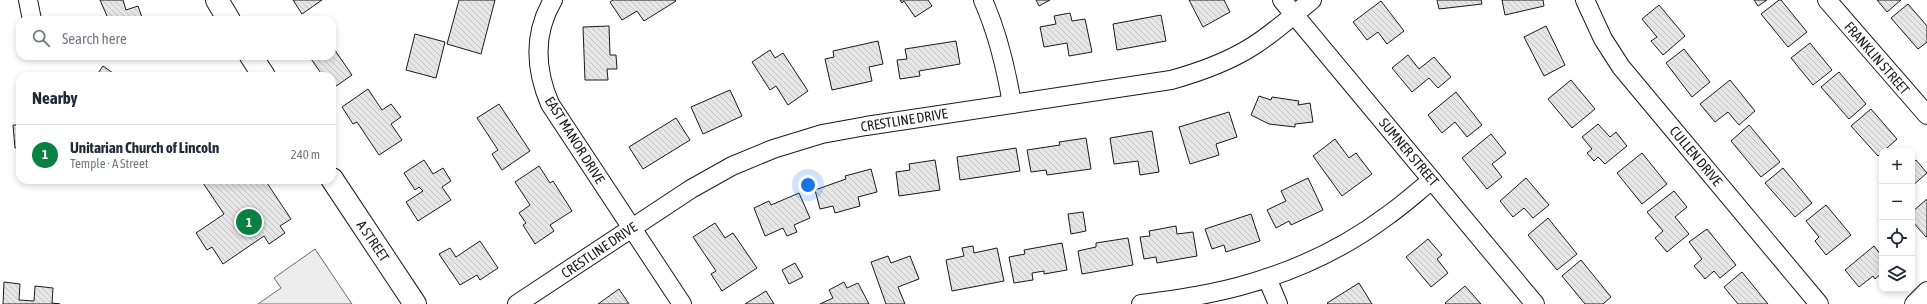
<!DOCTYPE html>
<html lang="en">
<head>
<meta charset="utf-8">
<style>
	:root { --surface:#fff; --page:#f6f6f7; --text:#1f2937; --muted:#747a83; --line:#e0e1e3; --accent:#0b8043 }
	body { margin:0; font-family:"Asap Condensed",sans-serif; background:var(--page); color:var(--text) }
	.controls { position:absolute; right:12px; bottom:12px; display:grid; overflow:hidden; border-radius:8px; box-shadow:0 2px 6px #0003 }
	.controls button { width:36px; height:36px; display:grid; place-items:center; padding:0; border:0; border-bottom:1px solid var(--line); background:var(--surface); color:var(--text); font:20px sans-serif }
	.you { position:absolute; left:808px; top:185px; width:14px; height:14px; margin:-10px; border:3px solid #fff; border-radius:50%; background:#1a73e8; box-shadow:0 0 0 6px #1a73e833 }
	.badge { display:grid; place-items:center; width:26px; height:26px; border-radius:50%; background:var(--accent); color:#fff; font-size:13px; font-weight:700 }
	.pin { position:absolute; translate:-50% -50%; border:2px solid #fff; box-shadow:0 1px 4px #0006 }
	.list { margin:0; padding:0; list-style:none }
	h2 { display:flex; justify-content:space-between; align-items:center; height:52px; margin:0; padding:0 16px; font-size:17px }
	h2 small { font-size:13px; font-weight:400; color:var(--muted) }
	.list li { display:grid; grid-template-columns:26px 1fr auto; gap:12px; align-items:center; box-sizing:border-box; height:60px; padding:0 16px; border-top:1px solid var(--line) }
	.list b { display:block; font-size:15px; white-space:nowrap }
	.list p { margin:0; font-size:13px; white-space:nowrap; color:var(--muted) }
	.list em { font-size:13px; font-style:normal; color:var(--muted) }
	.icon { flex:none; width:22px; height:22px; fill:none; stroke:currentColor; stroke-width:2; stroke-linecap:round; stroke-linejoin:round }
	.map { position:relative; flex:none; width:1927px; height:304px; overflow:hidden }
	.search { position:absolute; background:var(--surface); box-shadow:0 2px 6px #0003; left:16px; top:16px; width:320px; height:44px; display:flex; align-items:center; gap:10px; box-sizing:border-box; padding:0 14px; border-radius:12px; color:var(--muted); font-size:15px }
	.panel { position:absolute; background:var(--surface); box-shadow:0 2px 6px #0003; left:16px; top:72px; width:320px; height:112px; border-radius:12px }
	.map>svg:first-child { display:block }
	.built { fill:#ededed; stroke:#6a6a6a }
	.building { fill:url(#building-back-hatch); stroke:#1a1a1a }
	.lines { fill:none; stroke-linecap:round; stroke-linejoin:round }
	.minor-casing { stroke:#1a1a1a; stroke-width:20 }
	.major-casing { stroke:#1a1a1a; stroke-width:24 }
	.minor { stroke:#fff; stroke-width:18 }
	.major { stroke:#fff; stroke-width:22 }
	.labels { text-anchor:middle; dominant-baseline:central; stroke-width:3; stroke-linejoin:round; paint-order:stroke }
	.street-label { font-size:14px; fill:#1a1a1a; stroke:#fff }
</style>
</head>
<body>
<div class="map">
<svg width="1927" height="304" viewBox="0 0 1927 304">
	<defs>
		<pattern id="building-back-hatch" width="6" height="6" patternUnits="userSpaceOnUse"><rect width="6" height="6" fill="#e6e6e6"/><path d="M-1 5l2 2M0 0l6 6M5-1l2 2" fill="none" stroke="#c5c5c5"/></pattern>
	</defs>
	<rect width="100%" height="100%" fill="#fff"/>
	<path class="built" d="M315 249 352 304H258L281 288 274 278Z"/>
	<g class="building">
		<path d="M100 0H123L126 10 138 6 143 20H105L104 17 107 16Z"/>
		<path d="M293 0H322L302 14Z"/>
		<path d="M459 0H495L481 54 447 44Z"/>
		<path d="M613 0H675L676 1 644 21 637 11 622 20 610 2Z"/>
		<path d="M900 0H928L932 6 915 17 904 1 902 3Z"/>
		<path d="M1036 0H1050L1039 6Z"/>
		<path d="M1189 0H1224L1230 12 1203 27Z"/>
		<path d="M1437 0H1481L1482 4 1439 9Z"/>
		<path d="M1502 0H1543L1544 6 1505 15Z"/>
		<path d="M1754 0H1767L1758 6Z"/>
		<path d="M1779 0H1781L1807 32 1788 47 1761 14Z"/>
		<path d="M1877 0H1901L1887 12Z"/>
		<path d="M1381 1 1404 31 1387 44 1378 32 1367 40 1353 22Z"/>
		<path d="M1908 4 1927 26V42L1918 49 1891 18Z"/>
		<path d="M1659 5 1685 36 1663 55 1651 41 1657 37 1642 19Z"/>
		<path d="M1070 13 1072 21 1085 19 1092 52 1069 56 1067 43 1044 47 1040 27 1056 24 1054 16Z"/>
		<path d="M1161 15 1166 41 1117 50 1113 24Z"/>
		<path d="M609 26 610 55H616L617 69H607L608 80H585L583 27Z"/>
		<path d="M1546 26 1565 65 1544 76 1524 37Z"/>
		<path d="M415 34 445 42 436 78 406 70Z"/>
		<path d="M878 41 883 64 869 67 872 81 832 90 825 59 834 57 833 51Z"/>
		<path d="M956 41 960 64 919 71 920 76 900 79 897 60 907 59 905 49Z"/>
		<path d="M1810 43 1832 70 1813 85 1791 58Z"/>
		<path d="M332 46 352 75 332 89V76H323L309 56H332Z"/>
		<path d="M1684 49 1710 82 1692 97 1666 63Z"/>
		<path d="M770 50 775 58 783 53 808 91 788 105 776 86 770 90 752 62Z"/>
		<path d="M1408 55 1419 69 1434 57 1451 77 1438 88 1429 78 1412 92 1392 68Z"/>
		<path d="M103 66 117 76H96Z"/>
		<path d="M1839 72 1866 104 1849 119 1821 87Z"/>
		<path d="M1571 80 1595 109 1572 128 1548 99Z"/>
		<path d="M1730 80 1755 111 1739 125 1728 112 1715 122 1700 104Z"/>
		<path d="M368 89 382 110 391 104 401 117 391 124 402 140 379 155 357 122 353 124 342 107Z"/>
		<path d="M730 90 742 116 703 134 691 107Z"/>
		<path d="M1456 92 1482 125 1467 137 1455 122 1442 133 1428 115Z"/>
		<path d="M1259 96 1271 100 1272 97 1299 101 1298 105 1310 103 1313 122 1295 124V127L1269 124 1251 115Z"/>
		<path d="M499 104 530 151 502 170 492 154 498 150 477 118Z"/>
		<path d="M1871 109 1897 139 1878 156 1851 126Z"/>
		<path d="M1229 112 1237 137 1216 144 1219 155 1190 164 1179 127Z"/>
		<path d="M676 118 690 140 643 169 629 147Z"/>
		<path d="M1598 124 1610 137 1616 132 1627 146 1605 164 1598 157 1594 161 1587 153 1592 149 1582 137Z"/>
		<path d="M13 125H20V148H15Z"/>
		<path d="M1749 125 1780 162 1761 177 1731 141Z"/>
		<path d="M1152 131 1159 172 1140 175 1138 161 1114 164 1110 138Z"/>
		<path d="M1491 134 1506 153 1492 164 1502 177 1487 189 1462 158Z"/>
		<path d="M1086 138 1091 169 1047 175 1046 170 1031 172 1027 150 1060 145 1059 142Z"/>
		<path d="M1335 139 1349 158 1356 153 1372 174 1342 196 1313 156Z"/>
		<path d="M1016 148 1020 171 960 180 957 157Z"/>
		<path d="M1642 153 1667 184 1642 204 1617 173Z"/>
		<path d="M424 160 433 174 443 168 451 181 442 187 451 200 418 221 406 202 423 191 419 187 415 190 404 173Z"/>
		<path d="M935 160 940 190 899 196 896 172 910 170 909 164Z"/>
		<path d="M1916 160 1927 173 1912 186V163Z"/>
		<path d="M539 166 550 183 553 181 572 211 550 225 554 231 535 244 523 225 526 223 519 213 530 205 515 182Z"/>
		<path d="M1783 168 1812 203 1795 217 1765 183Z"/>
		<path d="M871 169 877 192 858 197 860 206 835 213 833 206 820 209 815 190 846 179 845 176Z"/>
		<path d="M1308 178 1323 210 1291 225 1289 221 1276 228 1267 210 1286 201 1281 191Z"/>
		<path d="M1526 178 1549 205 1533 218 1524 208 1513 217 1500 201Z"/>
		<path d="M201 180H265L291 219 280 226 285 233 269 244 264 236 223 264 212 247 207 250 196 233 224 214Z"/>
		<path d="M1674 191 1687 207 1675 217 1689 234 1667 252 1655 238 1663 231 1647 212Z"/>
		<path d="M799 193 810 218 794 225 797 232 787 236 783 228 765 236 754 208 769 201 771 205Z"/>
		<path d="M1927 199V236L1926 237 1912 221V212Z"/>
		<path d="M1826 205 1851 235 1826 255 1815 241 1819 237 1806 221Z"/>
		<path d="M1083 212 1086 231 1071 234 1068 214Z"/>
		<path d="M1251 214 1260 241 1226 252 1224 245 1212 249 1205 229Z"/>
		<path d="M1548 218 1577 254 1557 270 1528 235Z"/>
		<path d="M715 223 725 238 733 233 757 268 722 291 711 274 716 271 693 237Z"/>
		<path d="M1176 226 1177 234 1193 232 1197 256 1157 263 1156 257 1144 259 1140 237 1150 236 1149 231Z"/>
		<path d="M1707 229 1736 265 1720 278 1714 271 1705 279 1694 266 1702 259 1689 242Z"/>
		<path d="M1128 238 1133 265 1082 274 1078 251 1096 247V243Z"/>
		<path d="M1428 239 1442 255 1437 259 1448 273 1431 287 1406 257Z"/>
		<path d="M480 241 498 268 480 280 477 275 460 285 439 254 450 248 456 257Z"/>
		<path d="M1062 243 1067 270 1044 274V271L1032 273 1033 280 1014 283 1009 257 1025 254 1024 250Z"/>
		<path d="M973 246 974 253 997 248 1004 281 952 291 946 260 964 256 962 248Z"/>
		<path d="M1874 246 1882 256V273L1875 279 1873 276 1859 287 1845 270Z"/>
		<path d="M888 256 891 263 910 256 919 279 898 287 905 304H886L871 262Z"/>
		<path d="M1581 260 1611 297 1603 304H1585L1562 276Z"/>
		<path d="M795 263 803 277 789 284 782 270Z"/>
		<path d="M1742 272 1768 304H1738L1724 287Z"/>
		<path d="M4 282 20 284 19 300 34 301 35 286 53 288 52 303 60 304H3Z"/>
		<path d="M844 282 847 288 858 283 869 304H820L833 298 829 290Z"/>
		<path d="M1359 283 1372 304H1328L1327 303Z"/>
		<path d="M1465 286 1481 304H1446L1445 303Z"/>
		<path d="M619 289 629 304H598Z"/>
		<path d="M766 291 774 304H745Z"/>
	</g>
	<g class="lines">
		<g class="minor-casing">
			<g id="minor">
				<path d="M28 0 32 20"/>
				<path d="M553 0C533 34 535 69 550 104L682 304"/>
				<path d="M983 0C998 34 1006 68 1012 104"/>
				<path d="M1282 0 1535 304"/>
				<path d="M1585 0 1603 39 1621 67 1819 304"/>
				<path d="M1827 0 1927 115"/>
				<path d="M1267 278 1278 304"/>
				<path d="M517 304 691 189 732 166 773 149 822 134 866 126 1171 80C1200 72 1228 62 1253 46 1274 33 1293 15 1312 0"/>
				<path d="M1141 304C1178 299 1215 294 1251 283 1299 269 1347 246 1387 216 1403 205 1417 192 1432 180"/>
				<path d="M1914 304 1927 291"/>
			</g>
		</g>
		<g class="major-casing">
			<g id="major">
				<path d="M217 0 229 20"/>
				<path d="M251 56 264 76"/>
				<path d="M332 179 415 304"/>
			</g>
		</g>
		<use href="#minor" class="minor"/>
		<use href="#major" class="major"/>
	</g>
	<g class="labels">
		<g class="street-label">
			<text transform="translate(1877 58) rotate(49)">FRANKLIN STREET</text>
			<text transform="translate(904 120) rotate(-9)">CRESTLINE DRIVE</text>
			<text transform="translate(575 140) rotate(58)">EAST MANOR DRIVE</text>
			<text transform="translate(1409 152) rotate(50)">SUMNER STREET</text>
			<text transform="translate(1696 156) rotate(50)">CULLEN DRIVE</text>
			<text transform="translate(373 241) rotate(56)">A STREET</text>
			<text transform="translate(599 250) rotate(-34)">CRESTLINE DRIVE</text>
		</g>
	</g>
</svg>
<div class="controls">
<button>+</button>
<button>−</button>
<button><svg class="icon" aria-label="locate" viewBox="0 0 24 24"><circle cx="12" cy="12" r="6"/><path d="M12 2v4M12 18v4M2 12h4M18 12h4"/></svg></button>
<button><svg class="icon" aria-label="layers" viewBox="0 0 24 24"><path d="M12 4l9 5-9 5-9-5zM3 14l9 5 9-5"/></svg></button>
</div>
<div class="you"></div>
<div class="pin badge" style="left:249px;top:222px">1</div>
<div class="search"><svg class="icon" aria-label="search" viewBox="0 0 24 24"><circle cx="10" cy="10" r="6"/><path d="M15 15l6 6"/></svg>Search here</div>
<section class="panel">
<h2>Nearby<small></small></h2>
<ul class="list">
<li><span class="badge">1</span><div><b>Unitarian Church of Lincoln</b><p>Temple · A Street</p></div><em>240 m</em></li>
</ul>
</section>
</div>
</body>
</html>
